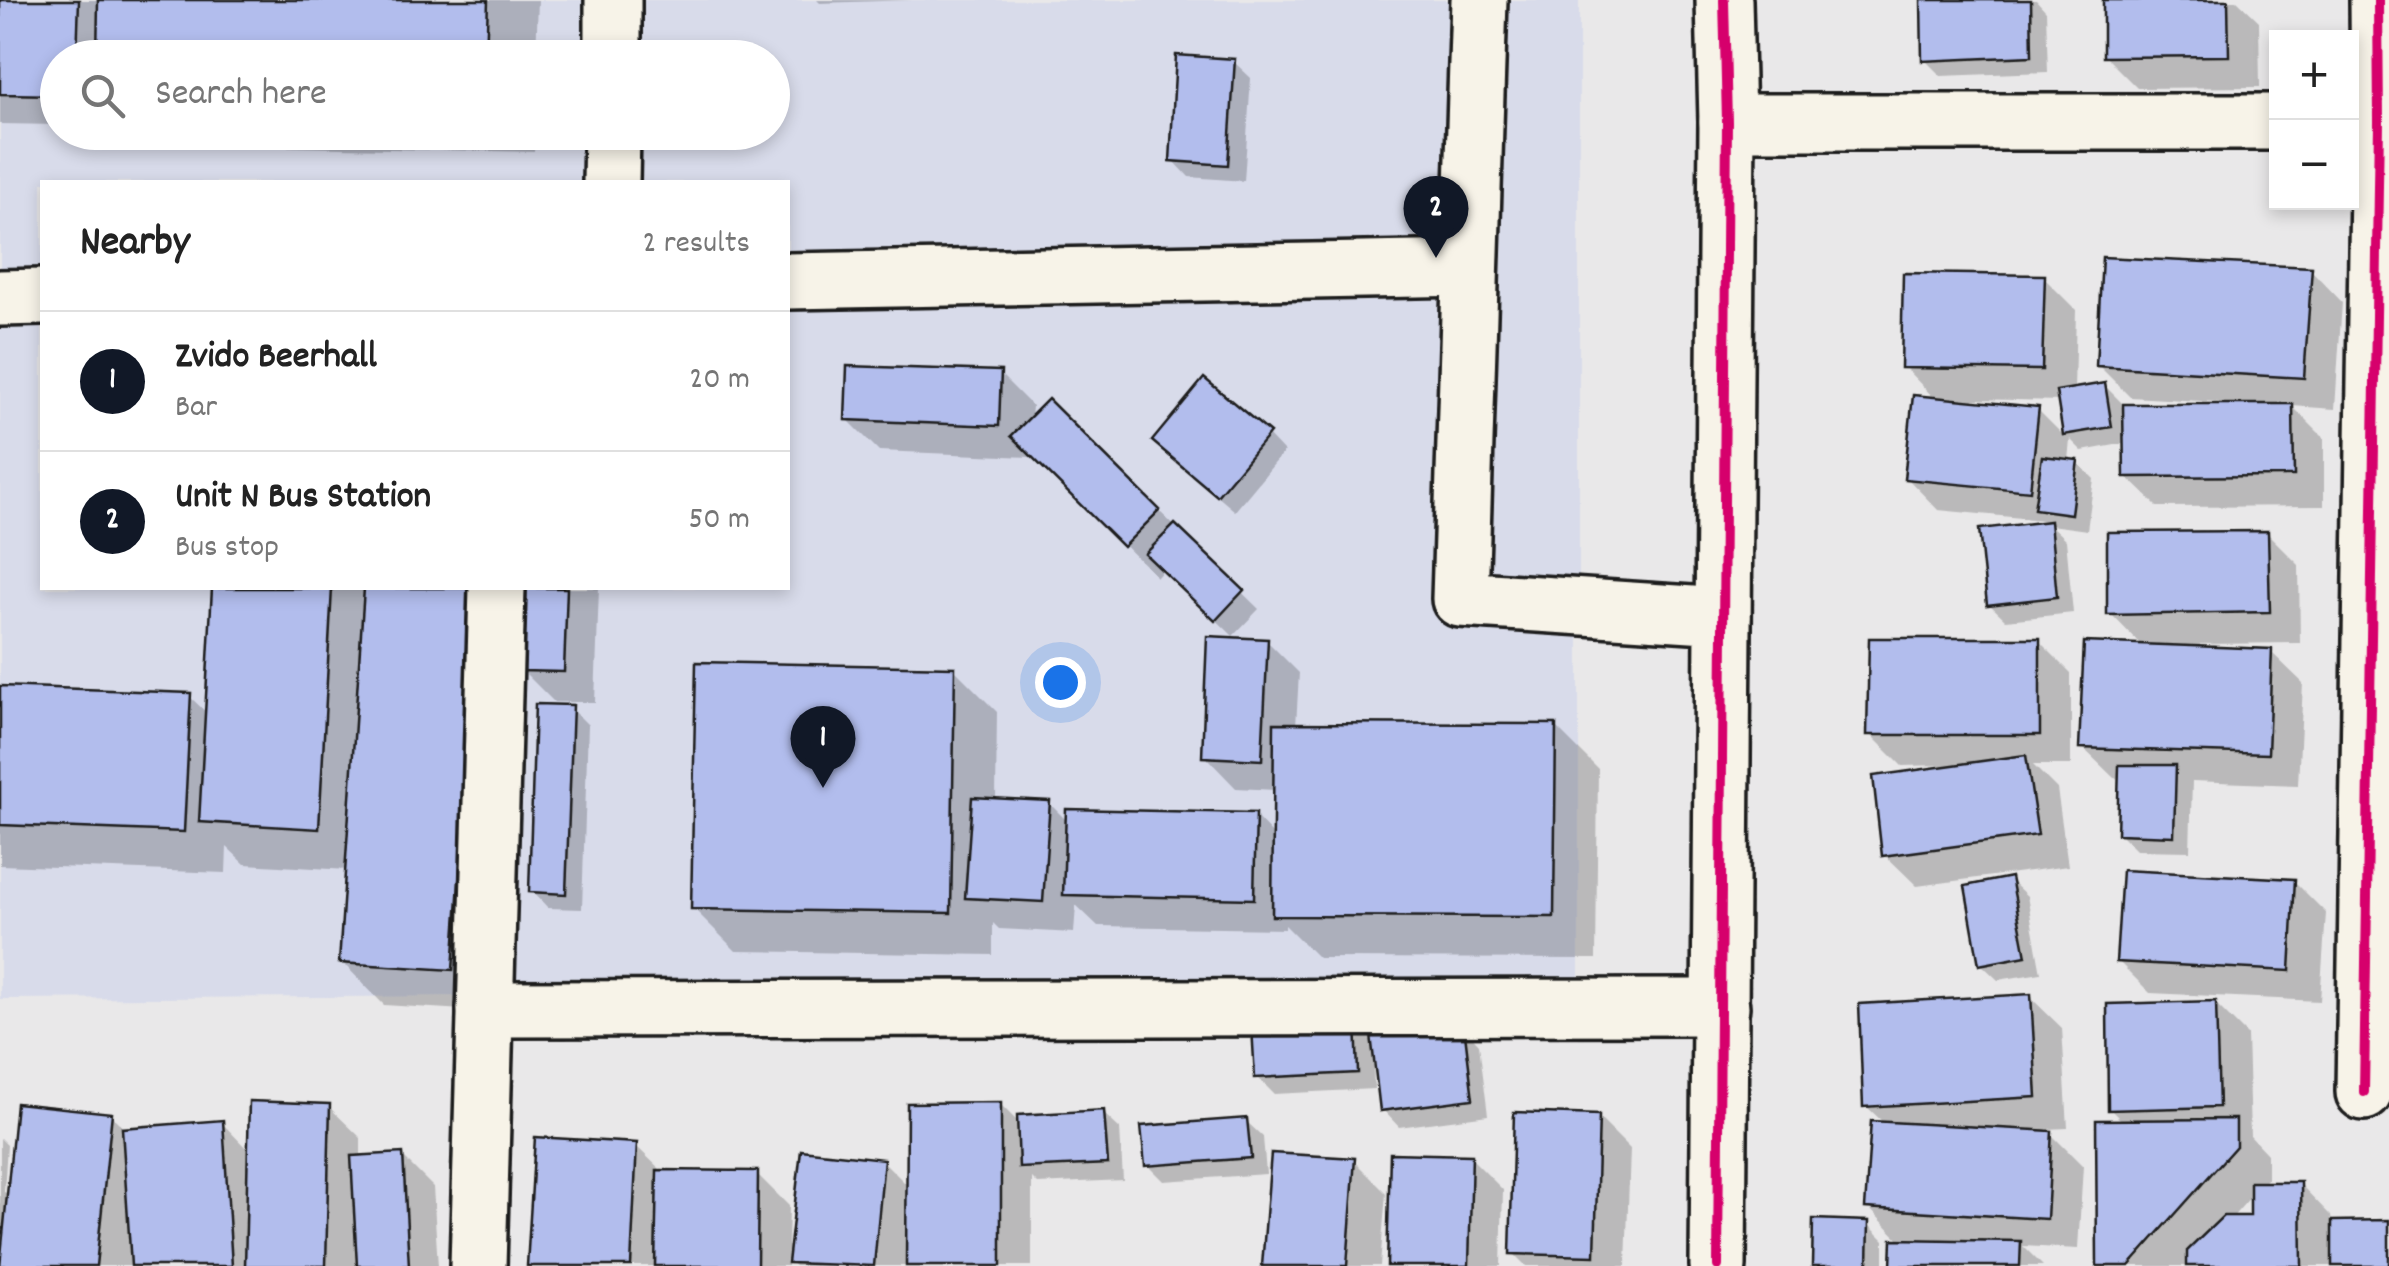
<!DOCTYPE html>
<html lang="en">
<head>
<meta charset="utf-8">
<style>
	:root { --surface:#fff; --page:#f6f6f6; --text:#222; --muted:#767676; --line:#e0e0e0; --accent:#111827 }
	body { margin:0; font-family:Dekko,sans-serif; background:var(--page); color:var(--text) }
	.controls { position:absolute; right:30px; top:30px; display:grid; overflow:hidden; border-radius:0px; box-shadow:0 5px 15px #0003 }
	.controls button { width:90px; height:90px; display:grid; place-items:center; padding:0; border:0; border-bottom:2px solid var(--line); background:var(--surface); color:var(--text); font:50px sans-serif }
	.you { position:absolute; left:1060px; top:682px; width:35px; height:35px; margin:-25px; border:8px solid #fff; border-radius:50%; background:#1a73e8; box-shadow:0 0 0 15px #1a73e833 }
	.badge { display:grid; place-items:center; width:65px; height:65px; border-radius:50%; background:var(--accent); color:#fff; font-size:32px; font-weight:700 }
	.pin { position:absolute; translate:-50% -82px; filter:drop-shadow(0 2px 5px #0008) }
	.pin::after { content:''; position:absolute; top:52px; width:35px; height:30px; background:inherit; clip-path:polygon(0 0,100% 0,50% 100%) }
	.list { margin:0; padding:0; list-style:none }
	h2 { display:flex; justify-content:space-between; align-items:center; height:130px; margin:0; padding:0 40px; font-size:42px }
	h2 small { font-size:32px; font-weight:400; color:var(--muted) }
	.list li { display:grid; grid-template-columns:65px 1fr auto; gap:30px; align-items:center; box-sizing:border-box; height:140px; padding:0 40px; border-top:2px solid var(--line) }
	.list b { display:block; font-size:38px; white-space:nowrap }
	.list p { margin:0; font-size:32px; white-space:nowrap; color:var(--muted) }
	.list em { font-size:32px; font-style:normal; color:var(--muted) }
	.icon { flex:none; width:55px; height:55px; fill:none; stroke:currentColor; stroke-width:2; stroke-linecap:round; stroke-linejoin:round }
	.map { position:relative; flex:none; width:2389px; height:1266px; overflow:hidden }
	.search { position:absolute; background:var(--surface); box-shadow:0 5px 15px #0003; left:40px; top:40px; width:750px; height:110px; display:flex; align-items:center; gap:25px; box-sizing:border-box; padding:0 35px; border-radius:55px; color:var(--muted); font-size:38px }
	.panel { position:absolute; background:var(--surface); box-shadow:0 5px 15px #0003; left:40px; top:180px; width:750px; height:410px; border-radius:0px }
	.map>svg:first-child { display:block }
	.built { fill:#d8dbea; fill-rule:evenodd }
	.shadow { fill:#0003; fill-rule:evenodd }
	.building { fill:#b2bded; stroke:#1c1c1c; stroke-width:2.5 }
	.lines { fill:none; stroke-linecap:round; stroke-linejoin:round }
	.minor-casing { stroke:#1c1c1c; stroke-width:62 }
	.minor { stroke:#f7f3e8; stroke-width:55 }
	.cycleway-casing { stroke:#f7f3e8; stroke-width:16 }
	.cycleway { stroke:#d6006c; stroke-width:10 }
</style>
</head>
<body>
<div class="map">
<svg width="2389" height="1266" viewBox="0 0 2389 1266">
	<rect width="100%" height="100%" fill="#e9e8e9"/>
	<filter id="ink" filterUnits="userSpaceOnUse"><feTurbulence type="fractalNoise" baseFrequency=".01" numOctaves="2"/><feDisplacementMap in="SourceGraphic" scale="20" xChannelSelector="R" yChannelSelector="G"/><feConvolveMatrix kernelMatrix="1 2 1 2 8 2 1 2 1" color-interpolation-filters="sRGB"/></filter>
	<g filter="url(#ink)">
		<path class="built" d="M0 0H1579V989L0 999ZM58 58H772V132H58ZM42 182H788V588H42Z"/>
		<g class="shadow">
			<path d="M0 0H538L536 58H58V125L0 124Z"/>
			<path d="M817 0H913L820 3Z"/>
			<path d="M1923 0H2036L2046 11 2048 72 1941 76 1925 60Z"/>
			<path d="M2105 0H2237L2259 21 2260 87 2137 88 2105 56Z"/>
			<path d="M1234 62 1251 78 1244 181 1189 177 1173 160Z"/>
			<path d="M137 132H535L534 152 149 144Z"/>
			<path d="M2311 270 2342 302 2335 409 2292 406 2324 438V506L2158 507 2126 476V443L2082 451 2070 439 2068 461 2077 462 2094 479 2087 530 2050 525 2066 540 2073 613 2006 620 1989 604 1982 531 2053 521 1938 510 1907 478 1936 400 1904 367 2044 278 2076 310 2074 391 2104 385 2121 402 2122 407 2219 406V402L2130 397 2099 366ZM1974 399 2060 401 2065 437 2038 410 1974 403Z"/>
			<path d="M1000 374 1032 406 1031 419 1048 402 1259 609 1233 636 1164 569 1157 577 1030 452V457L879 451 847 419Z"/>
			<path d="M1268 435 1284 452 1235 511 1171 457Z"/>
			<path d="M2267 533 2299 565 2300 643 2200 644V649L2271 652 2303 683 2298 785 2192 781 2190 851 2136 850 2119 833 2121 779 2114 778 2082 747 2143 647 2110 613Z"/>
			<path d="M215 588H599L595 702H554L518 666 495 1012 384 1005 342 962 348 870 245 864 227 847 226 873 0 865V689L189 696 208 714Z"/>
			<path d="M1267 641 1299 673 1296 726H1555L1598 769 1596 959 1318 958 1285 925V929L1098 926 1076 905 1074 933 999 929 993 923V955L736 951 693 908 954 669 997 712 996 801 1049 803 1068 822 1255 816 1275 837 1276 790 1236 788 1205 756Z"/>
			<path d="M2039 641 2071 673V765H2033L2057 789 2068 866 1917 886 1885 855 1943 765 1902 766 1870 734Z"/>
			<path d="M571 708 588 725 582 909 548 908 532 891Z"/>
			<path d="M2010 880 2027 896 2041 973 1998 980 1981 964Z"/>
			<path d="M2294 881 2326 913 2320 1001 2150 993 2118 961Z"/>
			<path d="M2030 997 2062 1028 2068 1128 2046 1129 2083 1166 2078 1249 2023 1246 2043 1266H1894L1902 1242 1868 1207 1885 1124 1866 1106Z"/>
			<path d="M2215 1003 2247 1035 2250 1136 2267 1154V1179L2262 1185 2300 1184 2331 1216 2332 1224 2389 1223V1266H2099L2124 1123 2110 1109ZM2252 1195V1218L2231 1219Z"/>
			<path d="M1356 1024 1375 1043 1463 1027 1479 1044 1488 1115 1399 1127 1383 1110 1377 1063 1373 1064 1374 1089 1274 1094 1257 1077Z"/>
			<path d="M1000 1104 1020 1124 1103 1113 1120 1129 1123 1180 1038 1184 1032 1178V1266H795L788 1260V1266H529L636 1146 663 1172 757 1174 789 1206 788 1246H792L883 1161 909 1187Z"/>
			<path d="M329 1107 361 1138V1158L402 1156 433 1187 438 1266H134L131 1260 130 1266H0V1138L7 1145 4 1192 8 1193 111 1115 126 1130 222 1123 250 1152Z"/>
			<path d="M1598 1117 1630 1149 1626 1266H1526L1513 1253Z"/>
			<path d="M1246 1121 1263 1137 1266 1174 1164 1181 1147 1164Z"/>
			<path d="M1471 1158 1503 1190 1501 1266H1390Z"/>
			<path d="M1354 1161 1386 1193 1380 1266H1265Z"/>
			<path d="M1868 1224 1884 1240V1266H1814Z"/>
		</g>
		<g class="building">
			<path d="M0 0H79L77 58H58V95L0 94Z"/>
			<path d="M98 0H488L486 58H97Z"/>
			<path d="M1921 0H2031L2032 56 1922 61Z"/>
			<path d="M2103 0H2228L2229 56 2103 57Z"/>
			<path d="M1176 55 1235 59 1228 165 1170 161Z"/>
			<path d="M2102 257 2312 267 2304 378 2096 366Z"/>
			<path d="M1903 273 2045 275 2042 370 1901 368Z"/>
			<path d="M847 366 1001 371 999 426 845 420Z"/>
			<path d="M1204 378 1270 433 1217 496 1152 441Z"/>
			<path d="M2105 383 2112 427 2063 435 2056 391Z"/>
			<path d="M1913 395 2039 407 2030 491 1904 479Z"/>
			<path d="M1048 399 1160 510 1123 547 1011 436Z"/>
			<path d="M2123 404H2293L2294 476 2124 477Z"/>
			<path d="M2042 456 2078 460 2071 514 2034 509Z"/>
			<path d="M2050 521 2057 597 1987 605 1979 529Z"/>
			<path d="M1175 524 1244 590 1215 621 1145 554Z"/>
			<path d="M2268 531 2270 612 2107 615V532Z"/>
			<path d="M212 588H332L319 829 199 822Z"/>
			<path d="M364 588H479L453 970 339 963Z"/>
			<path d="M522 588H567L564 672 520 671Z"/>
			<path d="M1207 636 1268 639 1262 760 1202 757Z"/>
			<path d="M1869 638H2040V735H1867Z"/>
			<path d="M2084 642 2272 649 2268 754 2079 748Z"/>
			<path d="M696 662 955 667 951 913 691 909Z"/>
			<path d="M0 686 191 693 184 832 0 825Z"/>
			<path d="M535 704 573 705 566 894 529 892Z"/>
			<path d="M1274 723 1556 724 1554 917 1272 916Z"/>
			<path d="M2026 755 2038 835 1882 856 1873 776Z"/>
			<path d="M2119 765H2176L2174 836 2117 834Z"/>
			<path d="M972 797 1050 801 1043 902 965 898Z"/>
			<path d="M1066 809 1256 813 1254 899 1063 895Z"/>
			<path d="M2122 870 2295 879 2290 971 2116 962Z"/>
			<path d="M2011 877 2026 956 1979 965 1965 886Z"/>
			<path d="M2031 994 2037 1097 1863 1107 1859 1004Z"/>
			<path d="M2216 1001 2219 1107 2108 1110 2107 1004Z"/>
			<path d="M1356 1021 1358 1073 1255 1078 1252 1027Z"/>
			<path d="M1464 1025 1473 1099 1380 1111 1371 1035Z"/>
			<path d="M249 1101 330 1104 326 1266H245Z"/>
			<path d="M1001 1102V1266H906L907 1103Z"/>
			<path d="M16 1103 112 1113 96 1266H0Z"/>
			<path d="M1104 1110 1108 1164 1019 1168 1017 1115Z"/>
			<path d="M1514 1112 1599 1115 1595 1256 1510 1254Z"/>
			<path d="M1247 1118 1251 1158 1145 1166 1141 1126Z"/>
			<path d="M2236 1119V1146L2129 1266H2097L2096 1120Z"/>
			<path d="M223 1120 232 1266H131L122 1128Z"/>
			<path d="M1871 1121 2052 1131 2047 1219 1865 1208Z"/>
			<path d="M535 1137 637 1143 631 1266H527Z"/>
			<path d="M801 1150 884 1159 874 1266 788 1263Z"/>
			<path d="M403 1153 409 1266H357L351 1156Z"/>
			<path d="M1271 1153 1355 1158 1347 1266H1262Z"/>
			<path d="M1390 1153 1472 1155 1469 1266H1387Z"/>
			<path d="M657 1170 758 1171 757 1266H655Z"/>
			<path d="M2250 1182H2301L2302 1266H2187V1251L2223 1216H2250Z"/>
			<path d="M1813 1219 1869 1221 1868 1266H1812Z"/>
			<path d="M2389 1220V1266H2332V1221Z"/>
			<path d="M1892 1239 2021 1241 2020 1266H1891Z"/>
		</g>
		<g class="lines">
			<g class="minor-casing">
				<g id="minor">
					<path d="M1479 0 1460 599 1723 616"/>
					<path d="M613 58V0"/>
					<path d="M1727 122H2276"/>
					<path d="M611 182 612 132"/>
					<path d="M788 281 1470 268"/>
					<path d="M0 298 42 297"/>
					<path d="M485 1009 1721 1007"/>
					<path d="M2364 1092 2379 122 2378 0"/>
					<path d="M478 1266 497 588"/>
					<path d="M1718 1266 1727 122 1724 0"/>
				</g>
			</g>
			<use href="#minor" class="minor"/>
			<g class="cycleway-casing">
				<g id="cycleway">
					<path d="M2364 1092 2379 122 2378 0"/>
					<path d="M1718 1266 1727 122 1724 0"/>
				</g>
			</g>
			<use href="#cycleway" class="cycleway"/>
		</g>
	</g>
</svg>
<div class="controls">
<button>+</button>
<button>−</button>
</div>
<div class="you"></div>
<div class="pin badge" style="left:823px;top:788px">1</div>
<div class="pin badge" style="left:1436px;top:258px">2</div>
<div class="search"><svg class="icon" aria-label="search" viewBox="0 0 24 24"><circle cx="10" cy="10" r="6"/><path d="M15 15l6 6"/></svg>Search here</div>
<section class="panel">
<h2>Nearby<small>2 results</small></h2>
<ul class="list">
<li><span class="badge">1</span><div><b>Zvido Beerhall</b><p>Bar</p></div><em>20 m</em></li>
<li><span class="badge">2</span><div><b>Unit N Bus Station</b><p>Bus stop</p></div><em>50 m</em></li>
</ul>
</section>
</div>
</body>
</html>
